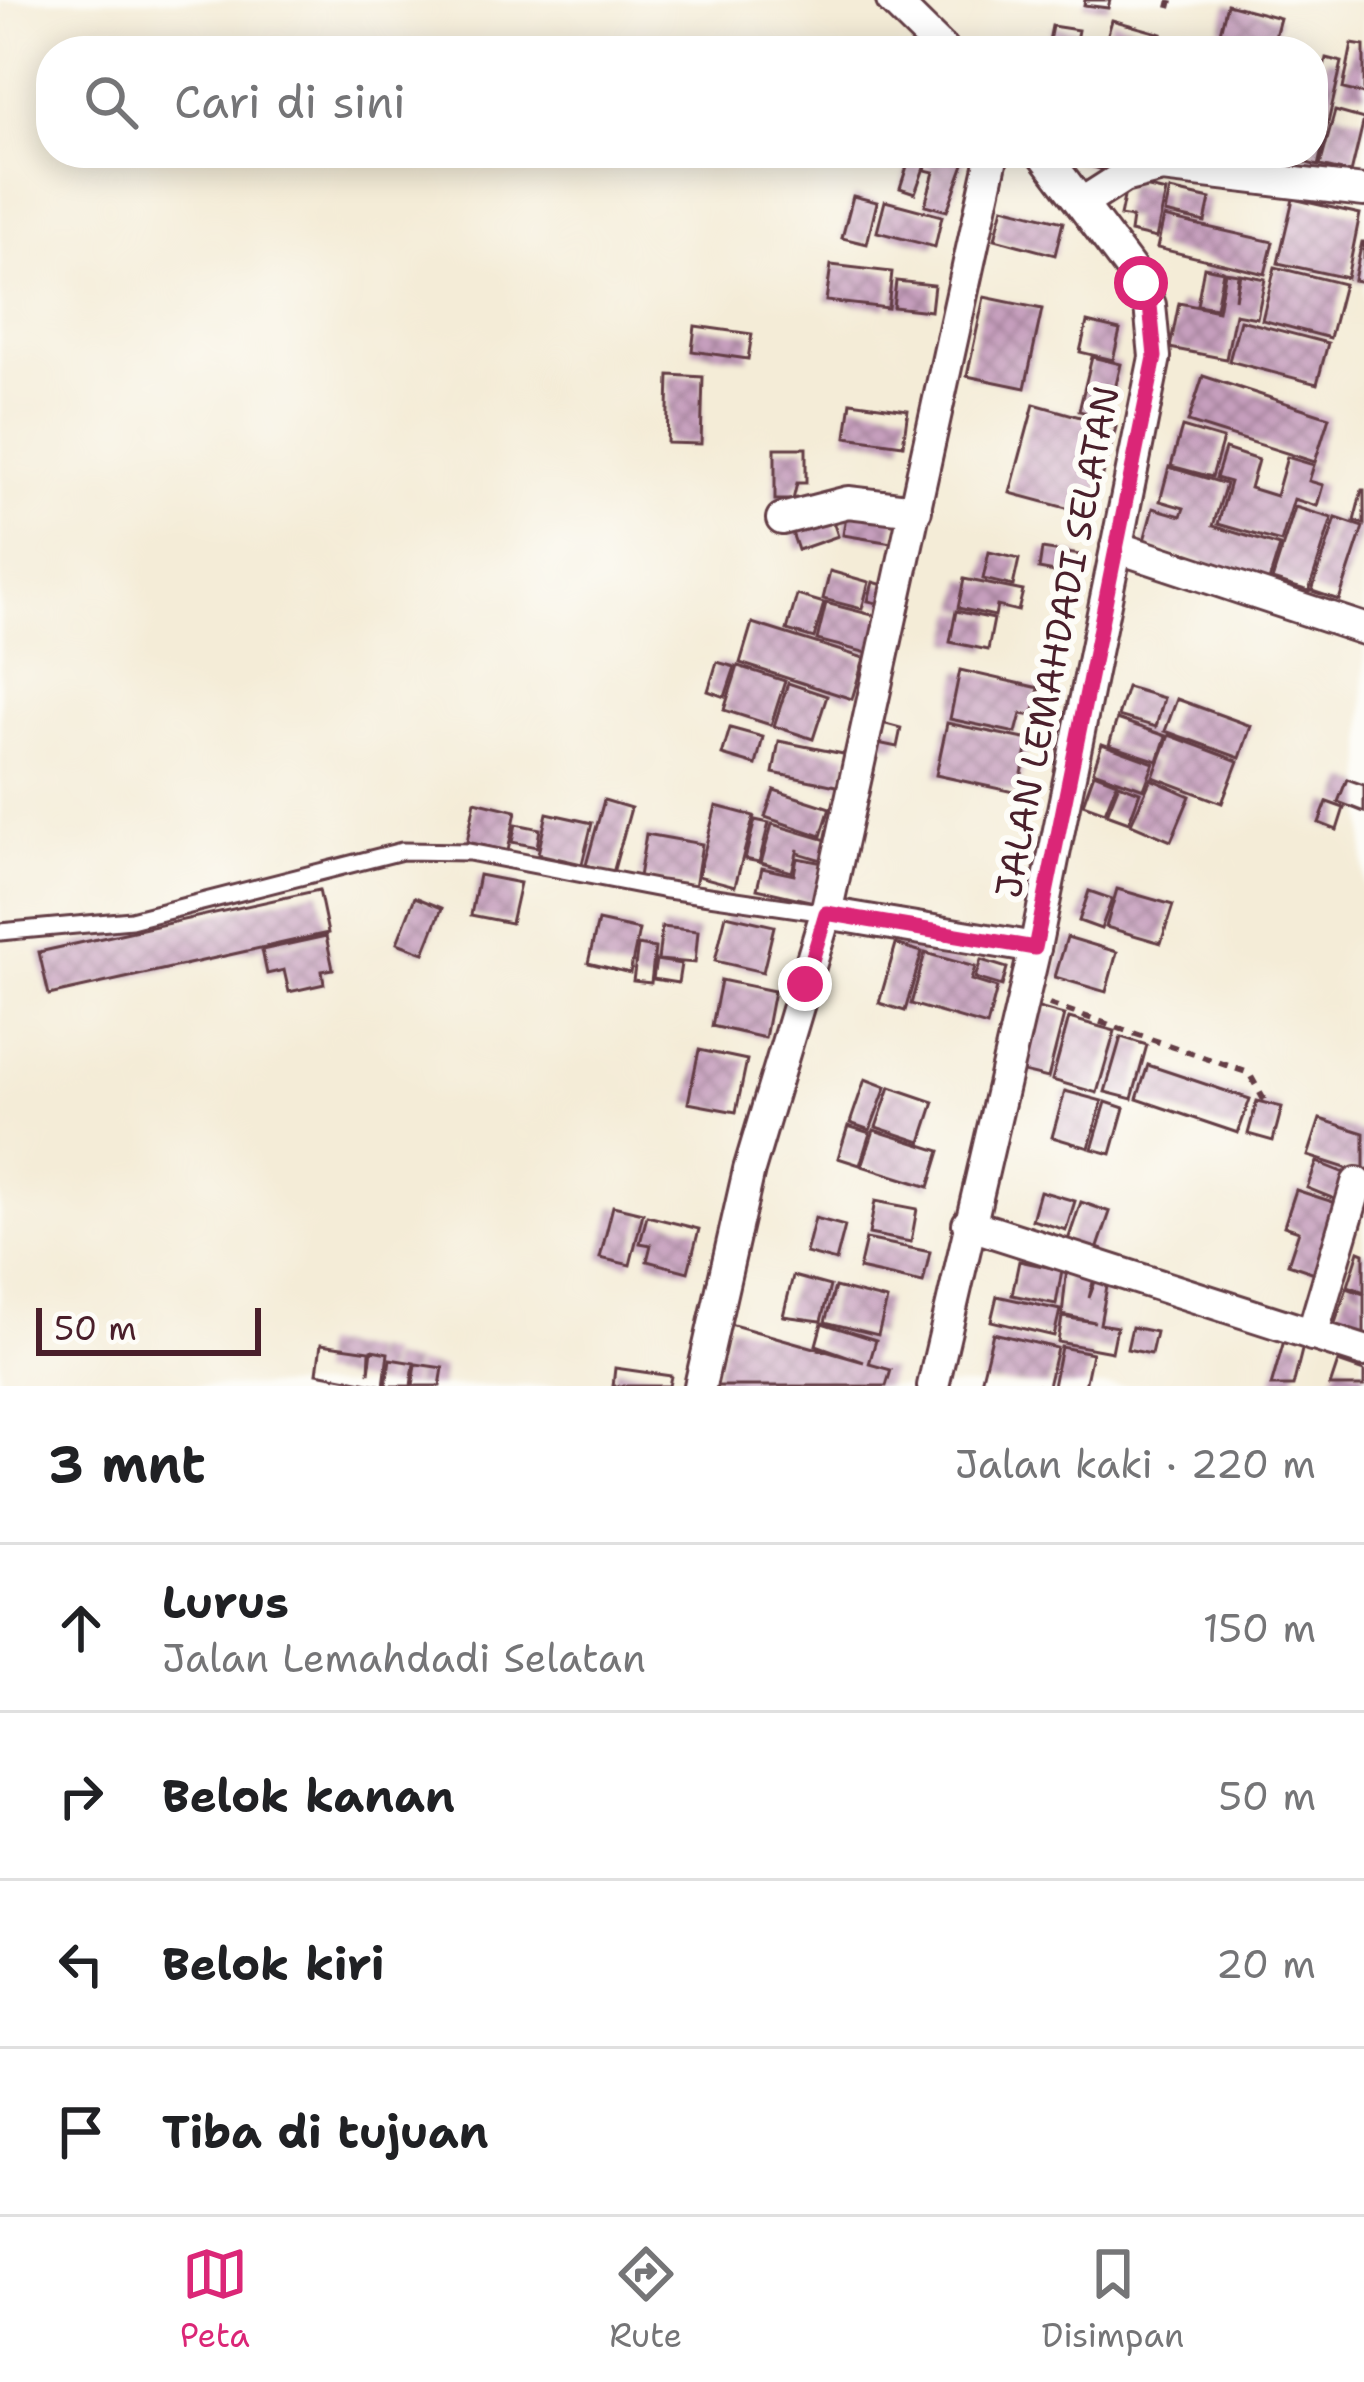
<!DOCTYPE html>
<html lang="id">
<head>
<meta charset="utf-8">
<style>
	:root { --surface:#fff; --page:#f2f2f2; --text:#202124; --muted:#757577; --line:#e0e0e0; --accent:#db2777 }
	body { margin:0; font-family:"Shantell Sans",sans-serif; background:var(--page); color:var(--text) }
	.scale { position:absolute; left:36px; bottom:30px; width:225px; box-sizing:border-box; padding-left:12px; border:6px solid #4a1f2b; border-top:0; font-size:33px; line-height:42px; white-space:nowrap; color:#4a1f2b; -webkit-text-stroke:9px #fdfcf7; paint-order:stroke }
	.stop { position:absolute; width:36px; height:36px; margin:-27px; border:9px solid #db2777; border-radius:50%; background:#fff }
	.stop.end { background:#db2777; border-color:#fff; box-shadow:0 3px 12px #0008 }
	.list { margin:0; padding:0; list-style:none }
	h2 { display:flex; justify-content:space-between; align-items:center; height:156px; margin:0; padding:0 48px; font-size:51px }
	h2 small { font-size:39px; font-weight:400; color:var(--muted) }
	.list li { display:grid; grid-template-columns:78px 1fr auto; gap:36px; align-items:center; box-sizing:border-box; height:168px; padding:0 48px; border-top:3px solid var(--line) }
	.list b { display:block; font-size:45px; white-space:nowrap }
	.list p { margin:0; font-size:39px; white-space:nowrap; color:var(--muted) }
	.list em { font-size:39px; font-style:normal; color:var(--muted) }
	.icon { flex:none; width:66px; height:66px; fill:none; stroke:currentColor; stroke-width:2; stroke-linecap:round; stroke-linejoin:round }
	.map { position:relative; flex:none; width:1364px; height:1386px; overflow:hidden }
	.search { position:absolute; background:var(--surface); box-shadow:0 6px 30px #0003; left:36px; right:36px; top:36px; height:132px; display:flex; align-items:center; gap:30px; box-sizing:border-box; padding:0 42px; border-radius:48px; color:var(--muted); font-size:45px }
	.sheet { height:828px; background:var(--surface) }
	nav { display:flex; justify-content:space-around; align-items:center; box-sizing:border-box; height:168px; border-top:3px solid var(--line); background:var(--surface); font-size:33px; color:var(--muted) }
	nav a { display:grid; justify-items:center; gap:6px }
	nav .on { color:var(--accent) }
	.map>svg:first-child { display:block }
	.building { fill:url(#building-cross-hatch) }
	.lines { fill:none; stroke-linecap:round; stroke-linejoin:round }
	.lane-casing { stroke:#643e45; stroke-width:21 }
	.street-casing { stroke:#643e45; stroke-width:36 }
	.path { stroke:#643e45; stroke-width:6; stroke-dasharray:9 9; stroke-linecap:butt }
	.lane { stroke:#fff; stroke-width:15 }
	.street { stroke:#fff; stroke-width:30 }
	.route { stroke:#db2777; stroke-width:15 }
	.labels { text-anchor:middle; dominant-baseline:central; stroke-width:12; stroke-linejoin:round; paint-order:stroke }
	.street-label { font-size:36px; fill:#4a1f2b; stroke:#fdfcf7 }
</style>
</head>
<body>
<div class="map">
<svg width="1364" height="1386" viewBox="0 0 1364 1386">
	<defs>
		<pattern id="building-cross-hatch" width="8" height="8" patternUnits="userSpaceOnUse" patternTransform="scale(3)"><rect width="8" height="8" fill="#c69fbd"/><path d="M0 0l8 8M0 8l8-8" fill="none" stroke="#a3819a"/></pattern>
	</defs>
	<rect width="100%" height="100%" fill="#fdfcf7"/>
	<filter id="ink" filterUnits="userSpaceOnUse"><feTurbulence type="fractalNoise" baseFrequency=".00833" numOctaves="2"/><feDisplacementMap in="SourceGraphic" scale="24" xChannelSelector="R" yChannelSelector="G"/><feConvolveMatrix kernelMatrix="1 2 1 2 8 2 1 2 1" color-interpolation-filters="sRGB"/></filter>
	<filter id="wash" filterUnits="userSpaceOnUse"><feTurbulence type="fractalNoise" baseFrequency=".004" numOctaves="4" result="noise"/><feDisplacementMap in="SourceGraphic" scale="48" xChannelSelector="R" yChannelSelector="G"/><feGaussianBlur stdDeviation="2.7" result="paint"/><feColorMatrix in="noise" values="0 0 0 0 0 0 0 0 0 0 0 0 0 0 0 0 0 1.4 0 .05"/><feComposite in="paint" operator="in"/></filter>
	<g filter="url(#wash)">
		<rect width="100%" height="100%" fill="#f4ecd7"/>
		<g id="blocks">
			<g class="building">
				<path d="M1085 0H1110L1108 8 1084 5Z"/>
				<path d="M1227 4 1280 18 1271 51 1217 45Z"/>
				<path d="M1112 20 1162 34 1157 51H1103Z"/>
				<path d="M1052 26 1078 30 1074 51H1047Z"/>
				<path d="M1352 44 1364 46V94L1343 89Z"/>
				<path d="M1326 58 1342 62 1318 166 1303 162 1305 153H1313V118Z"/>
				<path d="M1335 111 1364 119 1351 173 1320 166Z"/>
				<path d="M930 153H968L947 211 925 205 934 172 925 170Z"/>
				<path d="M1076 153H1127L1120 175 1073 161Z"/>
				<path d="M1272 153H1301L1300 162Z"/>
				<path d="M909 160 925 165 915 193 900 188Z"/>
				<path d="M1127 183 1166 192 1156 238 1130 232 1132 218 1120 216Z"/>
				<path d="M1170 190 1210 199 1205 222 1165 213Z"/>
				<path d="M853 196 877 202 867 244 842 238Z"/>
				<path d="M1293 199 1360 214 1347 278 1278 263Z"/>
				<path d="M885 201 942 216 935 247 877 232Z"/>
				<path d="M1003 207 1063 222 1055 255 995 239Z"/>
				<path d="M1164 217 1273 242 1265 274 1157 248Z"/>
				<path d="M1362 242H1364V282L1354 280Z"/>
				<path d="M831 265 892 272 888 308 826 301Z"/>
				<path d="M1204 267 1223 271 1216 308 1197 305Z"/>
				<path d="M1275 267 1344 284 1330 338 1262 320Z"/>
				<path d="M1225 272 1238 274 1235 299 1240 274 1265 279 1257 318 1235 314 1226 359 1170 348 1179 303 1218 311Z"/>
				<path d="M896 281 934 285 931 311 893 307Z"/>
				<path d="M984 297 1042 309 1025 388 967 376Z"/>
				<path d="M1240 320 1328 343 1317 384 1229 361Z"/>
				<path d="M1087 322 1120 330 1113 360 1080 352Z"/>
				<path d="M695 326 752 334 748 359 692 351Z"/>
				<path d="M1092 357 1121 364 1108 418 1079 411Z"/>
				<path d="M669 375 703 377 701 444 667 443Z"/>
				<path d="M1203 376 1329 417 1315 462 1188 422Z"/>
				<path d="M851 402 908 410 903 445 846 437Z"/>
				<path d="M1034 404 1116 427 1092 515 1010 493Z"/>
				<path d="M1182 427 1223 439 1212 477 1171 466Z"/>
				<path d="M775 448H806V483H797L793 500H775Z"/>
				<path d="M1225 449 1258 460 1250 488 1276 496 1287 457 1314 465 1309 481 1323 485 1317 506 1294 499 1281 542 1218 524 1230 482 1216 478Z"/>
				<path d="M1169 467 1226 484 1213 526 1280 546 1269 581 1143 544 1153 508 1181 516 1184 508 1160 501Z"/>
				<path d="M1362 490H1364V524L1354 521Z"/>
				<path d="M1295 507 1332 518 1309 591 1272 580Z"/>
				<path d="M847 509 896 516 892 543 843 535Z"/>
				<path d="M830 513 838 536 798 550 790 527Z"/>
				<path d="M1336 518 1363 527 1339 600 1312 591Z"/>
				<path d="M1042 549 1080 555 1076 576 1039 569Z"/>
				<path d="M989 552 1019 559 1013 586 983 579Z"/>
				<path d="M830 571 869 582 862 609 823 599Z"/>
				<path d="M964 579 1023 591 1018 611 997 606 995 616 958 608Z"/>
				<path d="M873 582 894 588 890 606 868 601Z"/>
				<path d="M797 595 824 603 814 638 787 630Z"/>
				<path d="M826 603 884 618 875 655 817 640Z"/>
				<path d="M956 611 994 619 988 650 950 642Z"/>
				<path d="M752 623 864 658 852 699 740 663Z"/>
				<path d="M717 662 735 667 725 697 708 691Z"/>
				<path d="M738 666 785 681 771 725 724 710Z"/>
				<path d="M960 670 1039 688 1033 716 1021 714 1016 733 950 719Z"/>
				<path d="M788 683 827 696 813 739 774 726Z"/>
				<path d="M1127 687 1164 698 1156 727 1118 716Z"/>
				<path d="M1177 699 1251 726 1240 758 1165 731Z"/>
				<path d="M1117 719 1166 736 1158 761 1109 745Z"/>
				<path d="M882 723 901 728 897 747 878 743Z"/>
				<path d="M947 723 1029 740 1018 793 936 775Z"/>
				<path d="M730 728 763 737 756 765 722 755Z"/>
				<path d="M1169 735 1238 761 1222 803 1153 777Z"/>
				<path d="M779 741 848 755 841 787 773 773Z"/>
				<path d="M1102 744 1154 763 1144 789 1093 771Z"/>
				<path d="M1094 773 1117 782 1105 812 1083 804Z"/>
				<path d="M1151 779 1190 796 1171 841 1131 824Z"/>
				<path d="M1347 779 1364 785V812L1338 802Z"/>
				<path d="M1119 784 1140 792 1129 822 1107 814Z"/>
				<path d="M774 790 830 808 821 836 765 817Z"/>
				<path d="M604 800 631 808 613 873 586 865Z"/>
				<path d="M475 801 516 811 508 851 467 842Z"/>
				<path d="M1327 802 1344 808 1337 830 1319 823Z"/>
				<path d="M716 806 754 816 735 886 698 876Z"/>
				<path d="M547 813 592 823 582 864 538 854Z"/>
				<path d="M755 820 769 823 759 862 745 859Z"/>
				<path d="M516 824 540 829 537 847 512 842Z"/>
				<path d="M772 824 830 841 825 861 798 853V849L792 872 761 863Z"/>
				<path d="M646 834 702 844 695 887 639 877Z"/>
				<path d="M797 858 823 863 814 902 757 889 762 868 794 875Z"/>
				<path d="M479 875 520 883 511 923 471 915Z"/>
				<path d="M1117 889 1173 905 1161 943 1106 927Z"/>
				<path d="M319 890 328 933 49 995 39 952Z"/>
				<path d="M1089 891 1112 899 1101 929 1079 921Z"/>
				<path d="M415 897 442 908 424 953 397 943Z"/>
				<path d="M726 915 774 926 763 972 715 961Z"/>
				<path d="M598 921 639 930 630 973 588 963Z"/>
				<path d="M662 927 698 931 695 963 658 960Z"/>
				<path d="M326 936 333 969 322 971 324 984 289 992 284 970 267 974 262 950Z"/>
				<path d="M1067 937 1117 952 1106 992 1055 977Z"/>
				<path d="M896 944 922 952 905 1011 879 1003Z"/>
				<path d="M638 945 655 948 651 983 633 981Z"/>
				<path d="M925 953 975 967 971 980 997 988 987 1026 911 1004Z"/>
				<path d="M656 960 681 964 678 983 653 979Z"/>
				<path d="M981 960 1007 968 1002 986 975 978Z"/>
				<path d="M721 980 774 991 765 1038 712 1026Z"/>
				<path d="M1035 1007 1064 1015 1048 1078 1019 1071Z"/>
				<path d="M1069 1018 1115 1031 1097 1093 1052 1080Z"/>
				<path d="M1121 1037 1147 1045 1132 1099 1105 1092Z"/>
				<path d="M699 1050 747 1060 736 1112 688 1103Z"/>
				<path d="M1148 1065 1250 1099 1238 1133 1137 1099Z"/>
				<path d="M865 1079 886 1087 870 1130 850 1123Z"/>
				<path d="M890 1087 934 1102 921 1142 876 1127Z"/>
				<path d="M1065 1091 1102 1101 1089 1148 1052 1137Z"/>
				<path d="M1257 1101 1282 1107 1273 1141 1248 1134Z"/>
				<path d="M1106 1102 1124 1108 1111 1154 1092 1149Z"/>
				<path d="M1320 1119 1364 1133V1174L1308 1156Z"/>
				<path d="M848 1126 870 1133 860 1165 838 1158Z"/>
				<path d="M874 1130 940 1151 929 1187 862 1166Z"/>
				<path d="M1317 1162 1347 1174 1337 1200 1307 1188Z"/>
				<path d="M1296 1190 1339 1204 1315 1273 1288 1264 1299 1231 1284 1226Z"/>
				<path d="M1040 1191 1075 1201 1066 1230 1032 1220Z"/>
				<path d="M875 1201 917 1209 911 1242 869 1234Z"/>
				<path d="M1081 1202 1110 1212 1095 1256 1066 1246Z"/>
				<path d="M613 1206 643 1213 630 1265 600 1258Z"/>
				<path d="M647 1216 699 1229 688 1272 647 1261 651 1245 640 1243Z"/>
				<path d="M815 1218 845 1226 836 1261 806 1253Z"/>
				<path d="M866 1239 930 1252 923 1283 859 1269Z"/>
				<path d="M1359 1251 1364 1253V1292L1348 1286Z"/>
				<path d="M1019 1261 1062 1270 1056 1304 1012 1295Z"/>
				<path d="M1067 1267 1095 1274 1089 1298 1096 1279 1108 1281 1100 1324 1117 1327 1112 1352 1058 1342 1062 1317 1095 1322 1062 1315Z"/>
				<path d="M793 1276 830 1286 821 1321 783 1316Z"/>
				<path d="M835 1287 887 1300 878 1335 825 1322Z"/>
				<path d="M1347 1288 1364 1294V1337L1334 1326Z"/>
				<path d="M997 1296 1060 1310 1054 1336 991 1321Z"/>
				<path d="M822 1323 876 1340 869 1364 891 1370 886 1386H713L730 1324 864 1362 816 1345Z"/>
				<path d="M1132 1327 1156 1332 1151 1354 1127 1349Z"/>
				<path d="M993 1333 1057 1348 1048 1386 981 1382Z"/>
				<path d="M1285 1337 1304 1342 1293 1386H1271Z"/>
				<path d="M321 1344 370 1351 369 1373 372 1350 388 1353 384 1386 317 1373Z"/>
				<path d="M1061 1347 1092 1353 1085 1386H1053Z"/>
				<path d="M390 1359 414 1363 411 1386H386Z"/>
				<path d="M1338 1362 1364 1371V1386H1330Z"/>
				<path d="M416 1364 443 1368 440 1386H413Z"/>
				<path d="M615 1368 671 1376 669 1386H613Z"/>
			</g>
		</g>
	</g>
	<g filter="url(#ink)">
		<use href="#blocks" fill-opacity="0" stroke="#643e45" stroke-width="3"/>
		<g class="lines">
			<g class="lane-casing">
				<path id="lane" d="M0 932 131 920 402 851 469 852 661 889 826 913"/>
			</g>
			<g class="street-casing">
				<g id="street">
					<path d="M892 0 944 51"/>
					<path d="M1084 202 1123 177 1162 167 1364 191"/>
					<path d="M782 519 848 502 916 510"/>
					<path d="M1116 547 1364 629"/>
					<path d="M826 913 1035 948"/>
					<path d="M968 1224 1364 1351"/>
					<path d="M1312 1335 1357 1183"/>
					<path d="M700 1386 749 1170 826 913 993 153"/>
					<path d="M933 1386 1035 948 1155 357 1150 305 1141 283 1043 153"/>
				</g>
			</g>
			<g class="path">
				<path d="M1169 8 1171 0"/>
				<path d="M1049 1004 1249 1073 1264 1100"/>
			</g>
			<use href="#lane" class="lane"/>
			<use href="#street" class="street"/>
		</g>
	</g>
	<g class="lines" filter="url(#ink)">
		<path class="route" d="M805 984 826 913 1035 948 1155 357 1150 305 1141 283"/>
	</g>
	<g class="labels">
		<g class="street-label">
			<text transform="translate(1057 642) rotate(-79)">JALAN LEMAHDADI SELATAN</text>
		</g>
	</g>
</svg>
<div class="scale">50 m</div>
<div class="stop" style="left:1141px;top:283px"></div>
<div class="stop end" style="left:805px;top:984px"></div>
<div class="search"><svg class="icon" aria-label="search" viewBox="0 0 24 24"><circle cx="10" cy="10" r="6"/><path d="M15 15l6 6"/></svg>Cari di sini</div>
</div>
<section class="sheet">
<h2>3 mnt<small>Jalan kaki · 220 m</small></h2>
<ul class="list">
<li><svg class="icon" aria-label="ahead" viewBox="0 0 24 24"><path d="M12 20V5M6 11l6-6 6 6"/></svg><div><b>Lurus</b><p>Jalan Lemahdadi Selatan</p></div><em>150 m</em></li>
<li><svg class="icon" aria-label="right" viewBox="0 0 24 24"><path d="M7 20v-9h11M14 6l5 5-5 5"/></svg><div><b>Belok kanan</b></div><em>50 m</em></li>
<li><svg class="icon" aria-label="left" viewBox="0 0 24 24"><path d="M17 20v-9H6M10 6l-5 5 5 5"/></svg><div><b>Belok kiri</b></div><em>20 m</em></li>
<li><svg class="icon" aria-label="arrive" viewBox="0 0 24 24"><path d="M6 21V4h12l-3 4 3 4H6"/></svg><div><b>Tiba di tujuan</b></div></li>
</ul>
</section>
<nav>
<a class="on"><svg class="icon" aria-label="map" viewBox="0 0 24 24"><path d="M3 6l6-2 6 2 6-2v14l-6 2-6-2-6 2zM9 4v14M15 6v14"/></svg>Peta</a>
<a><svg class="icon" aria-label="directions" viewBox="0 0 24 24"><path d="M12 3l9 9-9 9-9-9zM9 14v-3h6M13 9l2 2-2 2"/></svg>Rute</a>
<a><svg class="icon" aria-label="saved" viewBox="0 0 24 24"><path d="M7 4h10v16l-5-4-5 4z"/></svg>Disimpan</a>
</nav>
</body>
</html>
